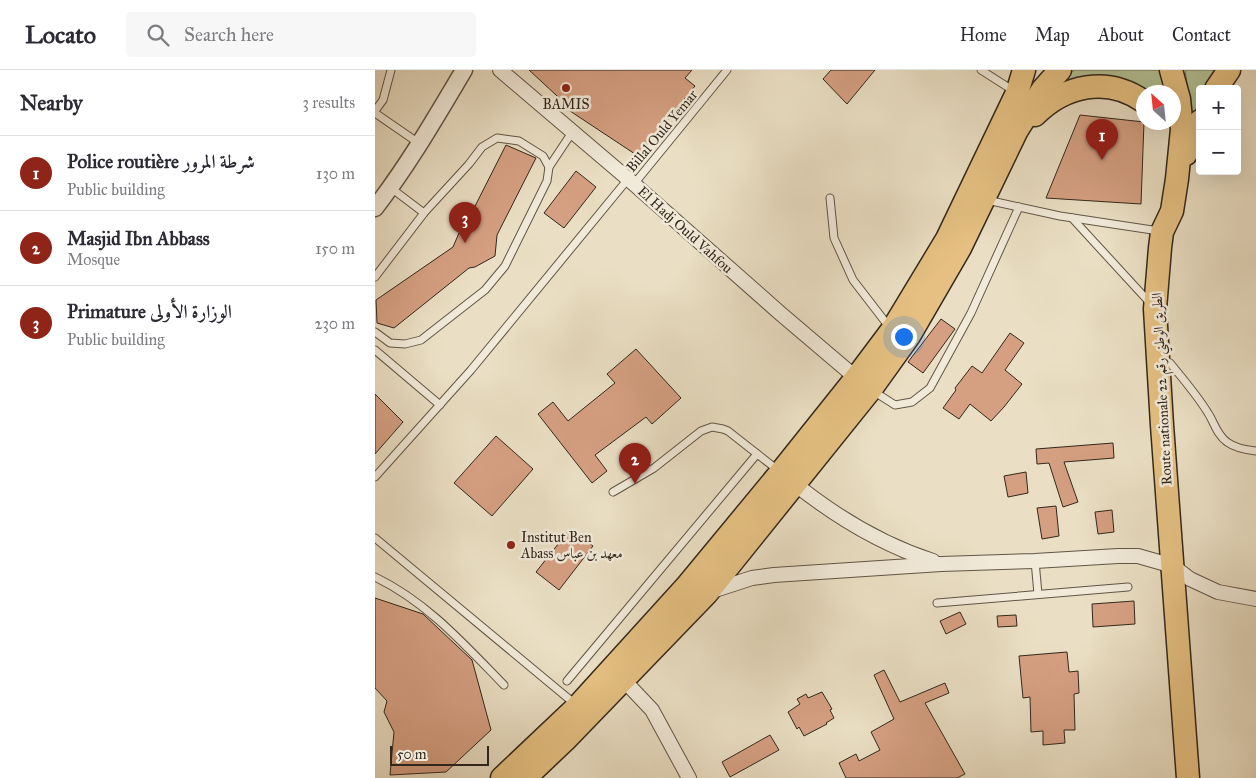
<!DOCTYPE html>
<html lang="en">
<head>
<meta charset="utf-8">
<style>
	:root { --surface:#fff; --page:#f7f7f7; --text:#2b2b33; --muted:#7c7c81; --line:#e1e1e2; --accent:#8f2418 }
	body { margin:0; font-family:"IM FELL Great Primer",Amiri,serif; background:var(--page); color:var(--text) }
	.controls { position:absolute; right:15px; top:15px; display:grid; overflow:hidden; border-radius:5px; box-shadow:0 5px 20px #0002 }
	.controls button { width:45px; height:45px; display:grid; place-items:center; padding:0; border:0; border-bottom:1px solid var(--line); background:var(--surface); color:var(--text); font:25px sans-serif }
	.compass { position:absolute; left:761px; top:15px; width:45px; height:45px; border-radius:50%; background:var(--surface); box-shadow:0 5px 20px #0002; rotate:333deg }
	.scale { position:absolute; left:15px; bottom:12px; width:99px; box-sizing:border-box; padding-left:5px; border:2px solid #33271b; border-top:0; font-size:14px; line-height:18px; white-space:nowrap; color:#33271b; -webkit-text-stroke:4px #f1ead9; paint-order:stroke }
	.you { position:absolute; left:528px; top:266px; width:18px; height:18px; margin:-12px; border:4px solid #fff; border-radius:50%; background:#1a73e8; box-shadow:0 0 0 8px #1a73e833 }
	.badge { display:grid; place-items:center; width:32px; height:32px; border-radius:50%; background:var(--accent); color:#fff; font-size:16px; font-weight:700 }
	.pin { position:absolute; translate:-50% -41px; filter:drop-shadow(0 1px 2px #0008) }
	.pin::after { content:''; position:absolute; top:26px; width:18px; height:15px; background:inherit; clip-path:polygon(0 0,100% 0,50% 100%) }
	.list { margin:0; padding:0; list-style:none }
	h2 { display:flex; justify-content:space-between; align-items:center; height:65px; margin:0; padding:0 20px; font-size:21px }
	h2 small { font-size:16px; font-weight:400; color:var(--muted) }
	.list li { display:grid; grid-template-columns:32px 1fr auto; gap:15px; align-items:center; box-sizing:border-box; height:75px; padding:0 20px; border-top:1px solid var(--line) }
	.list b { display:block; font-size:19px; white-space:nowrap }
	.list p { margin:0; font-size:16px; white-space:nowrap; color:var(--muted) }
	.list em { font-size:16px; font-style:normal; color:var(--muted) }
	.icon { flex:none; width:28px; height:28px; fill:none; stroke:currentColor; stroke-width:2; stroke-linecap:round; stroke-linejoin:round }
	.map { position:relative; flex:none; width:881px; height:708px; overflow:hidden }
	header { display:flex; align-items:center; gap:30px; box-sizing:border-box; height:70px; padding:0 25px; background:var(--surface); border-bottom:1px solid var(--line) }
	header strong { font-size:24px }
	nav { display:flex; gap:28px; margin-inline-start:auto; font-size:18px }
	.search { width:350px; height:45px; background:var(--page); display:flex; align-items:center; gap:12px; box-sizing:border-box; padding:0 18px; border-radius:5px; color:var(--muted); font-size:19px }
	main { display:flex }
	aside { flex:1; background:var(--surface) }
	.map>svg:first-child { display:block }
	.green { fill:#b3c297; stroke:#737459 }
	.building { fill:#d5a082; stroke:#33271b }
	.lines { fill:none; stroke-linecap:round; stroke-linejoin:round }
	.service-casing { stroke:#615545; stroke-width:9 }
	.minor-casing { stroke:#615545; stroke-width:16 }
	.tertiary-casing { stroke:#615545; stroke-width:19 }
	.trunk-casing { stroke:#33271b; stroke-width:25 }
	.service { stroke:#f1ead9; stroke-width:7 }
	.minor { stroke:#f1ead9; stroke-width:14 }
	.tertiary { stroke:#f1ead9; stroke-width:16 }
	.trunk { stroke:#e5c082; stroke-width:22 }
	.poi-dot { fill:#8f2418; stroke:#f1ead9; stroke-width:2 }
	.labels { text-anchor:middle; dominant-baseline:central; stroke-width:5; stroke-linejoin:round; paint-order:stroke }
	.poi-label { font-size:14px; fill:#33271b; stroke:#f1ead9 }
	.street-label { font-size:14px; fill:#33271b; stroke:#f1ead9 }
</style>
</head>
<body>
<header>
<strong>Locato</strong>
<div class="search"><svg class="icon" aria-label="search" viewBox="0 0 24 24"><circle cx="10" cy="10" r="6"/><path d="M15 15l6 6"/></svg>Search here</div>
<nav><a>Home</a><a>Map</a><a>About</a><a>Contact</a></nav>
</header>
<main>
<aside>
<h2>Nearby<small>3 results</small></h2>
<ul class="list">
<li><span class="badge">1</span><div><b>Police routière شرطة المرور</b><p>Public building</p></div><em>130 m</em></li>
<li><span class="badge">2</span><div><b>Masjid Ibn Abbass</b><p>Mosque</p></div><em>150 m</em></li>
<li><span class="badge">3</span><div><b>Primature الوزارة الأولى</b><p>Public building</p></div><em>230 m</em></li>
</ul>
</aside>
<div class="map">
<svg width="881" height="708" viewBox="0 0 881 708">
	<rect width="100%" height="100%" fill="#eadfc4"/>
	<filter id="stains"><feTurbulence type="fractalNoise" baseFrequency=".004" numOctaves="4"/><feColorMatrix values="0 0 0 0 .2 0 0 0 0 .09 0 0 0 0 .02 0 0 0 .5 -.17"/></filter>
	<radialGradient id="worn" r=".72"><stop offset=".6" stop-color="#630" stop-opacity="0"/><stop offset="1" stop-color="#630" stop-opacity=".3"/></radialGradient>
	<g class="green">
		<path d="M699 0H787L793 22H774L686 14Z"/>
		<path d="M810 0H839L830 19H825V30L817 47Z"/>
	</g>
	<g class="building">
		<path d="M154 0H317L310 8 320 16 263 86 192 39 194 37Z"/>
		<path d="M456 0H500L472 34 448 9Z"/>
		<path d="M705 45 769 52 766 134 671 128Z"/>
		<path d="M131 75 161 88 122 165 120 186 100 197 94 198 19 258 2 253 1 230 78 177 84 163 101 151 96 144Z"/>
		<path d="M201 101 221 117 189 158 169 143Z"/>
		<path d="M566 249 580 259 548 303 533 292Z"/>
		<path d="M635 263 649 273 630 300 647 314 629 337 616 351 595 334 584 349 568 338 581 320 580 318 597 296 607 303Z"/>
		<path d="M261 279 306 328 277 354 271 347 220 385 232 401 217 413 163 344 178 332 193 351 240 313 232 304Z"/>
		<path d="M0 324 28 352 0 384Z"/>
		<path d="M121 366 158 399 117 446 79 413Z"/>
		<path d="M738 373 739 388 689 392 703 432 688 437 674 393 662 394 661 379Z"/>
		<path d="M651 402 653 423 633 427 629 406Z"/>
		<path d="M681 436 684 466 667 469 662 438Z"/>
		<path d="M737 440 739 462 723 464 720 442Z"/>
		<path d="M195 459 218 476 184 520 161 502Z"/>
		<path d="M0 528 48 544 97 590 116 660 71 702 15 705 19 662 9 642 12 631 0 618Z"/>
		<path d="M759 531 760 554 718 557 717 534Z"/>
		<path d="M585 542 591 554 571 564 565 551Z"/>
		<path d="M641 545 642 556 623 557 622 546Z"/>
		<path d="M692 582 694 602 703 601 704 623 699 624 700 660H689L690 673 668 675V661L656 662 655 627 648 628 644 586Z"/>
		<path d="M509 600 525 632 570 613 574 623 550 633 590 704 582 708H471L464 693 481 684 484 691 505 680 496 662 519 649 499 605Z"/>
		<path d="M447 622 457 639 455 640 459 648 451 653 452 654 429 666 424 657 422 659 413 642 425 634 422 629 431 624 433 628Z"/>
		<path d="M395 665 404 680 355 707 347 692Z"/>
	</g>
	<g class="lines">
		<g class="service-casing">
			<g id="service">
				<path d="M606 0 639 21"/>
				<path d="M0 41 8 30 16 0"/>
				<path d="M0 43 45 74"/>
				<path d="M259 114 352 0"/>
				<path d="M16 118 49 143"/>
				<path d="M455 128 459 168 478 210 515 258"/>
				<path d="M612 130 685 146 784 161"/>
				<path d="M697 148 776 234"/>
				<path d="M0 207 49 143 94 94 107 77 122 68 144 71 168 86 174 97"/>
				<path d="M0 262 15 273 30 274 46 270 110 220 130 196 172 111 174 97 198 61"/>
				<path d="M0 280 65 335"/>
				<path d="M795 293C808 309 822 325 833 343 839 352 842 365 852 372 860 378 871 380 881 381"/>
				<path d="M498 321 520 335 537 332 555 318 596 243 644 137"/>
				<path d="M0 407 96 300 253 109"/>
				<path d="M238 422 279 398 326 361 337 357 348 359 353 361 404 401"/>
				<path d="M0 468 200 634"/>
				<path d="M660 491 663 524"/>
				<path d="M0 507C52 532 89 574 129 615"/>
				<path d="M562 533 753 517"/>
				<path d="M192 611 382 384"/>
			</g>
		</g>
		<g class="minor-casing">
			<g id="minor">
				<path d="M125 0 259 114 406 244 486 312"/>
				<path d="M415 410C458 445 505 474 558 491"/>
				<path d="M337 521 377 508 399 505 566 494 660 491 743 486H763L798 496 815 509 843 522 881 529"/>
				<path d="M243 604 277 640 314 708"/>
			</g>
		</g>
		<g class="tertiary-casing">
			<path id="tertiary" d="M0 138C34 94 61 47 89 0"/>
		</g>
		<g class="trunk-casing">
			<g id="trunk">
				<path d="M796 0 804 29 807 59 802 109 797 141 787 162 785 178 780 239 787 355 813 708"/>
				<path d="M841 19 854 0"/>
				<path d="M660 45C690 15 732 6 768 31"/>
				<path d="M811 84 825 51"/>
				<path d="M127 708 203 636 311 517 406 402 481 308 517 260 572 169 642 23 649 0"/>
				<path d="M150 708 190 670 332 523 496 319 534 266 585 178 642 60 668 19 685 0"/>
			</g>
		</g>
		<use href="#service" class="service"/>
		<use href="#minor" class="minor"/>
		<use href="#tertiary" class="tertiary"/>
		<use href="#trunk" class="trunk"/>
	</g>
	<g class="poi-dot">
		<circle cx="191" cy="18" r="5"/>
		<circle cx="136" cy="475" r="5"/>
	</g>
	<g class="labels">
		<g class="poi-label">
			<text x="191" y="34">BAMIS</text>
			<text x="146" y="467" text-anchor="start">Institut Ben<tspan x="146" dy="16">Abass معهد بن عباس</tspan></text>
		</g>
		<g class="street-label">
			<text transform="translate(287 61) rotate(-50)">Billal Ould Yemar</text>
			<text transform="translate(310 160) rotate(42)">El Hadj Ould Vahfou</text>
			<text transform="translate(787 319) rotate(-93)">Route nationale 22 الطريق الوطني رقم</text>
		</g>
	</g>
	<rect width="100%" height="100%" filter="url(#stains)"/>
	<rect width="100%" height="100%" fill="url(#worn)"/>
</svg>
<div class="controls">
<button>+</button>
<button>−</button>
</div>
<svg class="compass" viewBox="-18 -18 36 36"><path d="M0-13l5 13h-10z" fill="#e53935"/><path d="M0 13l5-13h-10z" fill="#7c7c81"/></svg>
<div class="scale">50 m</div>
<div class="you"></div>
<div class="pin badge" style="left:727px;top:90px">1</div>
<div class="pin badge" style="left:260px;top:414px">2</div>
<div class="pin badge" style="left:90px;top:173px">3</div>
</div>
</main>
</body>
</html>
